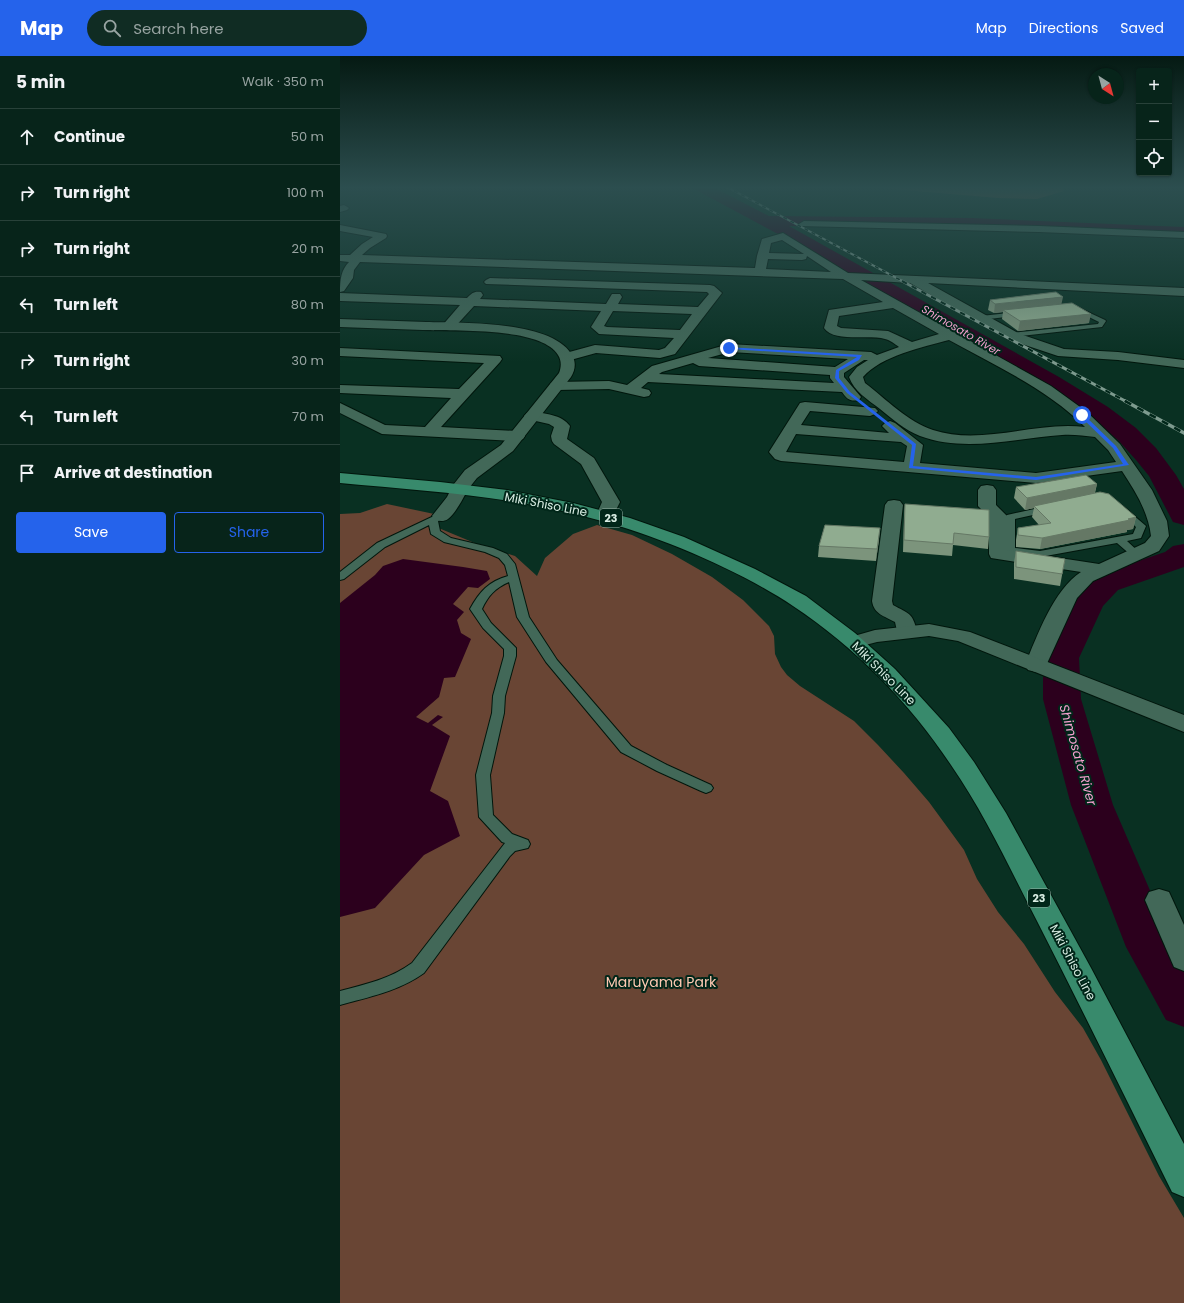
<!DOCTYPE html>
<html lang="en">
<head>
<meta charset="utf-8">
<style>
	:root { --surface:#07241a; --page:#102c23; --text:#f1f3f6; --muted:#98a4a2; --line:#284139; --accent:#2563eb }
	body { margin:0; font-family:Poppins,sans-serif; background:var(--page); color:var(--text) }
	.controls { position:absolute; right:12px; top:12px; display:grid; overflow:hidden; border-radius:4px; box-shadow:0 1px 3px #0004 }
	.controls button { width:36px; height:36px; display:grid; place-items:center; padding:0; border:0; border-bottom:1px solid var(--line); background:var(--surface); color:var(--text); font:20px sans-serif }
	.compass { position:absolute; left:748px; top:12px; width:36px; height:36px; border-radius:50%; background:var(--surface); box-shadow:0 1px 3px #0004; rotate:144deg }
	.stop { position:absolute; width:12px; height:12px; margin:-9px; border:3px solid #2563eb; border-radius:50%; background:#fff }
	.stop.end { background:#2563eb; border-color:#fff; box-shadow:0 1px 4px #0008 }
	.list { margin:0; padding:0; list-style:none }
	h2 { display:flex; justify-content:space-between; align-items:center; height:52px; margin:0; padding:0 16px; font-size:17px }
	h2 small { font-size:13px; font-weight:400; color:var(--muted) }
	.list li { display:grid; grid-template-columns:26px 1fr auto; gap:12px; align-items:center; box-sizing:border-box; height:56px; padding:0 16px; border-top:1px solid var(--line) }
	.list b { display:block; font-size:15px; white-space:nowrap }
	.list em { font-size:13px; font-style:normal; color:var(--muted) }
	.actions { display:flex; gap:8px; padding:12px 16px }
	.actions a { flex:1; padding:9px 0; border:1px solid var(--accent); border-radius:4px; text-align:center; font-size:14px; color:var(--accent) }
	.actions .main { background:var(--accent); color:#fff }
	.icon { flex:none; width:22px; height:22px; fill:none; stroke:currentColor; stroke-width:2; stroke-linecap:round; stroke-linejoin:round }
	.map { position:relative; flex:none; width:844px; height:1247px; overflow:hidden }
	header { display:flex; align-items:center; gap:24px; box-sizing:border-box; height:56px; padding:0 20px; background:var(--accent); color:#fff }
	header strong { font-size:19px }
	nav { display:flex; gap:22px; margin-inline-start:auto; font-size:14px }
	.search { width:280px; height:36px; background:var(--page); display:flex; align-items:center; gap:10px; box-sizing:border-box; padding:0 14px; border-radius:22px; color:var(--muted); font-size:15px }
	main { display:flex }
	aside { flex:1; background:var(--surface) }
	.map>svg:first-child { display:block }
	.green { fill:#694534 }
	.water { fill:#2c001d }
	.lines { fill:none; stroke-linecap:round; stroke-linejoin:round }
	.river { fill:#2c001d; fill-rule:evenodd }
	.lane-casing { stroke:#00160c; stroke-width:2 }
	.street-casing { stroke:#00160c; stroke-width:2 }
	.secondary-casing { stroke:#00160c; stroke-width:2 }
	.primary-casing { stroke:#00160c; stroke-width:2 }
	.lane { fill:#426858; fill-rule:evenodd }
	.street { fill:#426858; fill-rule:evenodd }
	.secondary { fill:#426858; fill-rule:evenodd }
	.primary { fill:#388a6c; fill-rule:evenodd }
	.rail-far2-casing { stroke:#7d9a8e; stroke-width:2 }
	.rail-far1-casing { stroke:#7d9a8e; stroke-width:3 }
	.rail-casing { stroke:#7d9a8e; stroke-width:3.5 }
	.rail-far2 { stroke:#002619; stroke-width:1.5; stroke-dasharray:4; stroke-linecap:butt }
	.rail-far1 { stroke:#002619; stroke-width:2; stroke-dasharray:5.5; stroke-linecap:butt }
	.rail { stroke:#002619; stroke-width:2.5; stroke-dasharray:7; stroke-linecap:butt }
	.wall { fill:#7c947c }
	.shaded-wall { fill:#657865 }
	.building { fill:#90ac90; stroke:#657865 }
	.route { fill:#2563eb }
	.labels { text-anchor:middle; dominant-baseline:central; stroke-width:4; stroke-linejoin:round; paint-order:stroke }
	.far-water-label { font-size:11px; font-style:italic; fill:#f3a0cf; stroke:#002619 }
	.shield { fill:#002619; stroke:#98b2a7; stroke-width:1 }
	.shield-label { font-size:11px; font-weight:bold; fill:#d9eee4 }
	.street-label { font-size:12px; fill:#d9eee4; stroke:#002619 }
	.water-label { font-size:13px; font-style:italic; fill:#f3a0cf; stroke:#002619 }
	.near-park-label { font-size:14px; fill:#fec9b2; stroke:#002619 }
</style>
</head>
<body>
<header>
<strong>Map</strong>
<div class="search"><svg class="icon" aria-label="search" viewBox="0 0 24 24"><circle cx="10" cy="10" r="6"/><path d="M15 15l6 6"/></svg>Search here</div>
<nav><a>Map</a><a>Directions</a><a>Saved</a></nav>
</header>
<main>
<aside>
<h2>5 min<small>Walk · 350 m</small></h2>
<ul class="list">
<li><svg class="icon" aria-label="ahead" viewBox="0 0 24 24"><path d="M12 20V5M6 11l6-6 6 6"/></svg><div><b>Continue</b></div><em>50 m</em></li>
<li><svg class="icon" aria-label="right" viewBox="0 0 24 24"><path d="M7 20v-9h11M14 6l5 5-5 5"/></svg><div><b>Turn right</b></div><em>100 m</em></li>
<li><svg class="icon" aria-label="right" viewBox="0 0 24 24"><path d="M7 20v-9h11M14 6l5 5-5 5"/></svg><div><b>Turn right</b></div><em>20 m</em></li>
<li><svg class="icon" aria-label="left" viewBox="0 0 24 24"><path d="M17 20v-9H6M10 6l-5 5 5 5"/></svg><div><b>Turn left</b></div><em>80 m</em></li>
<li><svg class="icon" aria-label="right" viewBox="0 0 24 24"><path d="M7 20v-9h11M14 6l5 5-5 5"/></svg><div><b>Turn right</b></div><em>30 m</em></li>
<li><svg class="icon" aria-label="left" viewBox="0 0 24 24"><path d="M17 20v-9H6M10 6l-5 5 5 5"/></svg><div><b>Turn left</b></div><em>70 m</em></li>
<li><svg class="icon" aria-label="arrive" viewBox="0 0 24 24"><path d="M6 21V4h12l-3 4 3 4H6"/></svg><div><b>Arrive at destination</b></div></li>
</ul>
<div class="actions"><a class="main">Save</a><a>Share</a></div>
</aside>
<div class="map">
<svg width="844" height="1247" viewBox="0 0 844 1247">
	<rect width="100%" height="100%" fill="#093022"/>
	<g class="green">
		<path d="M529 131H721L724 135 697 143 658 142Z"/>
		<path d="M47 448 99 459 81 469 101 473 137 488 175 500 197 520 205 502 233 478 257 469 292 479 332 498 372 521 403 544 429 570 434 580 435 598 441 611 447 619 460 630 514 665 538 689 564 717 589 746 624 794 637 823 658 856 684 888 715 936 743 972 761 1004 819 1120 844 1162V1247H0V458L20 457Z"/>
	</g>
	<path class="water" d="M63 503 123 511 147 515 150 523 138 532 128 531 113 548 124 556 117 564 121 577 131 583 115 621 104 622 99 641 76 661 88 667 98 659 103 661 92 669 110 680 90 735 108 745 120 780 84 799 35 852 0 861V547L35 519 43 510Z"/>
	<g class="lines">
		<g class="river">
			<path d="M353 131H373L429 160 631 162 844 171V181L631 172 449 170 719 321 768 351 796 372 816 392 836 419 844 433V469L833 466 809 420 796 404 778 384 750 361 703 331 462 191 356 134Z"/>
			<path d="M844 488V511L778 534 763 550 739 602 741 643 773 749 831 883 844 904V971L826 964 786 891 731 749 703 643V602L731 546 754 520 825 496 833 490Z"/>
		</g>
		<g class="lane-casing">
			<g id="lane">
				<path d="M737 251 765 264 766 265 762 271 672 281 668 279 672 277 758 268 759 266 735 254V252Z"/>
				<path d="M679 256 682 258 681 259 641 264 638 262 641 260Z"/>
				<path d="M708 450 711 451 713 453 711 455 675 463V492L700 495 793 478 796 471 777 454 782 451 785 452 806 470 801 482 787 485 801 498 796 501 792 500 777 487 700 501 666 496 665 494V461L667 459Z"/>
				<path d="M96 459 101 462 98 465 100 475 111 482 153 492 167 498 175 508 189 561 217 604 291 690 327 709 371 729 373 732 371 735 366 737 361 735 317 715 281 696 206 606 177 561 169 526C155 532 148 540 142 553L151 567 176 592V600L165 640 164 657 150 719 153 759 172 778 188 784 190 788 188 792 175 795 170 800 84 917C59 935 29 941 0 949V935C26 928 50 923 72 907L165 787 162 786 139 761 136 719 152 657 153 640 164 600V593L143 572 130 553C139 536 149 525 168 520L165 509 159 502 145 496 104 486 91 478 89 469 45 491 4 523 0 524V516L37 487Z"/>
			</g>
		</g>
		<g class="street-casing">
			<g id="street">
				<path d="M4 149 9 152 7 154 0 156V150Z"/>
				<path d="M464 165 699 170 844 176V182L699 176 460 170 459 168Z"/>
				<path d="M0 169 46 178 47 180 46 182 30 192 22 199 415 212 417 200 422 183 443 177 508 217 844 232V240L588 227 680 278 724 293 778 296 844 304V312L778 304 718 300 670 284 570 227 521 224 711 330 747 356 780 388 812 434 827 465 829 480 819 495 753 525 737 542 704 614 696 616 688 614 685 609C697 580 714 533 741 516L651 502 649 498V461L638 450V434L641 430 647 429 653 430 656 434V449L667 460V494L759 508 805 487 811 480C808 455 795 435 782 415L696 427 441 405 435 403 429 396 460 347 465 346 535 352 538 355 535 358 530 360 470 355 461 369 549 377 542 370 545 367 550 365 555 367 583 389 580 407 696 417 776 406 768 394 755 381C744 380 733 378 722 379 675 382 626 397 580 380 565 374 552 363 540 353 528 344 514 335 509 321L517 311 528 304H524L504 317V321L521 341 519 344C510 346 507 343 502 336L308 326 301 332 309 334 311 337 309 340 304 341 269 333 216 334 211 333 209 330 211 327 216 326 269 325 287 329 312 310 389 288 531 296 537 299 559 291C555 288 550 284 545 283 529 278 494 287 484 272L489 254 543 246 503 223 20 206 14 214 13 222 4 235 0 236C0 224 1 214 9 206L0 205V199H10L22 188 33 181 0 175ZM442 184 464 198 429 197 431 187ZM467 200 491 216 426 213 428 203 462 204 466 203ZM553 252 599 278 572 286 548 275 501 272 497 270 499 260ZM609 284C654 309 709 334 745 371 695 365 642 390 593 374 568 366 546 343 525 327L523 321C541 300 583 291 609 284ZM390 296 508 303 495 311 368 302ZM353 307 359 310 490 319V322L494 327 319 318 322 316ZM456 378 561 386 567 390 564 406 446 396Z"/>
				<path d="M150 222 370 229 374 230 382 237 335 298 320 302 256 297 227 305 222 304 220 301 222 298 255 289 319 294 325 292 334 282 259 278 251 271 261 255 134 250 112 274H102L101 271 120 249 0 245V237L127 242C132 237 134 235 141 236L143 239 140 243 266 248 272 238H280L282 241 278 248 358 251 369 238 367 236 146 228 144 226 146 224ZM273 255 352 258 340 274 267 271 264 270Z"/>
				<path d="M0 292 160 300 162 303 160 306 101 371 177 375 183 377 185 380 183 383 177 385 42 378 0 357V347L45 369 85 371 111 342 0 337V329L119 333 144 307 0 300Z"/>
				<path d="M192 355C205 358 221 358 230 370L227 383 254 402 280 446 271 464 265 465 259 464 256 460 262 446 241 408 214 388 212 385 211 380 214 371 209 368 187 363 184 360 187 357Z"/>
				<path d="M119 428 125 429 128 433C124 441 115 458 108 463 104 466 99 465 95 464L92 460 107 441 113 429Z"/>
				<path d="M554 444 560 445 563 449 552 545 553 549C569 558 572 556 577 575L574 579 567 581 560 579 557 575 555 566C544 560 534 558 532 545L545 449 548 445Z"/>
				<path d="M819 833 829 836 844 869V915L834 911 805 844 809 836Z"/>
			</g>
		</g>
		<g class="secondary-casing">
			<g id="secondary">
				<path d="M0 263C29 264 57 265 86 266 121 267 216 264 233 301 236 307 235 315 231 321L173 395 137 422 125 437 119 438 113 437 110 433 125 414 161 389 219 317C221 312 222 305 218 299 201 271 113 275 83 274 55 273 28 272 0 271Z"/>
				<path d="M589 568 630 576 844 659V676L618 585 589 580 537 586 514 592 507 590 503 586 507 582 535 574Z"/>
			</g>
		</g>
		<g class="primary-casing">
			<path id="primary" d="M0 417 100 426 167 434 233 447 290 462 344 481 415 513 466 540 515 577 555 613 609 672 634 706 666 757 751 912 844 1088V1141L832 1136C787 1045 743 955 697 865 670 813 645 758 611 709 570 647 515 591 453 550 399 514 321 481 258 464 174 440 86 435 0 427Z"/>
		</g>
		<use href="#lane" class="lane"/>
		<use href="#street" class="street"/>
		<use href="#secondary" class="secondary"/>
		<use href="#primary" class="primary"/>
		<g class="rail-far2-casing">
			<path id="rail-far2" d="M387 131 564 226"/>
		</g>
		<g class="rail-far1-casing">
			<path id="rail-far1" d="M562 225 787 346"/>
		</g>
		<g class="rail-casing">
			<path id="rail" d="M785 345 844 377"/>
		</g>
		<use href="#rail-far2" class="rail-far2"/>
		<use href="#rail-far1" class="rail-far1"/>
		<use href="#rail" class="rail"/>
	</g>
	<g class="wall">
		<path d="M650 244 722 248 749 267 678 275 662 263 663 256 654 257 648 254Z"/>
		<path d="M757 428 755 437 796 461 793 473 787 474V476L700 493 676 491V484L678 472 699 469 692 461 694 452 685 454 674 442 676 431Z"/>
		<path d="M565 448 649 481 648 493 613 489 612 500 563 496 564 460Z"/>
		<path d="M539 483 536 505 478 501 479 490Z"/>
		<path d="M676 495 725 503 720 530 674 523V507Z"/>
	</g>
	<g class="shaded-wall">
		<path d="M723 241 721 250 663 254V256L654 257 655 248Z"/>
		<path d="M751 258 749 267 678 275 680 265Z"/>
		<path d="M757 428 754 439 694 450V452L685 454 687 442Z"/>
		<path d="M796 461 793 473 787 474V476L700 493 702 482Z"/>
		<path d="M540 472 539 483 536 505 537 493Z"/>
	</g>
	<g class="building">
		<path d="M716 236 723 241 655 248 650 244Z"/>
		<path d="M732 247 751 258 680 265 663 254Z"/>
		<path d="M746 419 757 428 687 442 676 431Z"/>
		<path d="M760 436 769 438 796 461 788 463 790 464 702 482 678 479V472L711 467 694 450Z"/>
		<path d="M565 448 649 454V481L614 477 613 488 564 484Z"/>
		<path d="M485 469 540 472 537 493 479 490Z"/>
		<path d="M676 495 725 503 722 518 676 511Z"/>
	</g>
	<linearGradient id="sky" x2="0" y2="1"><stop stop-color="#051a13"/><stop offset="0.43" stop-color="#2c4e4f"/><stop offset="1" stop-color="#2c4e4f" stop-opacity="0"/></linearGradient>
	<rect width="844" height="306" fill="url(#sky)"/>
	<path class="route" d="M387 291 522 299 519 304 499 315V322L510 336 576 388 573 410 696 421 783 408 773 392 740 360 742 357 776 390 789 409 696 424 569 412 572 389 507 337 495 322 496 314 517 301 389 293Z"/>
	<g class="labels">
		<g class="far-water-label">
			<text transform="translate(621 274) rotate(30)">Shimosato River</text>
		</g>
		<g class="shield">
			<rect x="260" y="453" width="22" height="18" rx="3"/>
			<rect x="688" y="833" width="22" height="18" rx="3"/>
		</g>
		<g class="shield-label">
			<text x="271" y="462">23</text>
			<text x="699" y="842">23</text>
		</g>
		<g class="street-label">
			<text transform="translate(206 448) rotate(11)">Miki Shiso Line</text>
			<text transform="translate(544 617) rotate(45)">Miki Shiso Line</text>
			<text transform="translate(733 906) rotate(62)">Miki Shiso Line</text>
		</g>
		<g class="water-label">
			<text transform="translate(738 699) rotate(74)">Shimosato River</text>
		</g>
		<g class="near-park-label">
			<text x="321" y="926">Maruyama Park</text>
		</g>
	</g>
</svg>
<div class="controls">
<button>+</button>
<button>−</button>
<button><svg class="icon" aria-label="locate" viewBox="0 0 24 24"><circle cx="12" cy="12" r="6"/><path d="M12 2v4M12 18v4M2 12h4M18 12h4"/></svg></button>
</div>
<svg class="compass" viewBox="-18 -18 36 36"><path d="M0-13l5 13h-10z" fill="#e53935"/><path d="M0 13l5-13h-10z" fill="#98a4a2"/></svg>
<div class="stop" style="left:742px;top:359px"></div>
<div class="stop end" style="left:389px;top:292px"></div>
</div>
</main>
</body>
</html>
